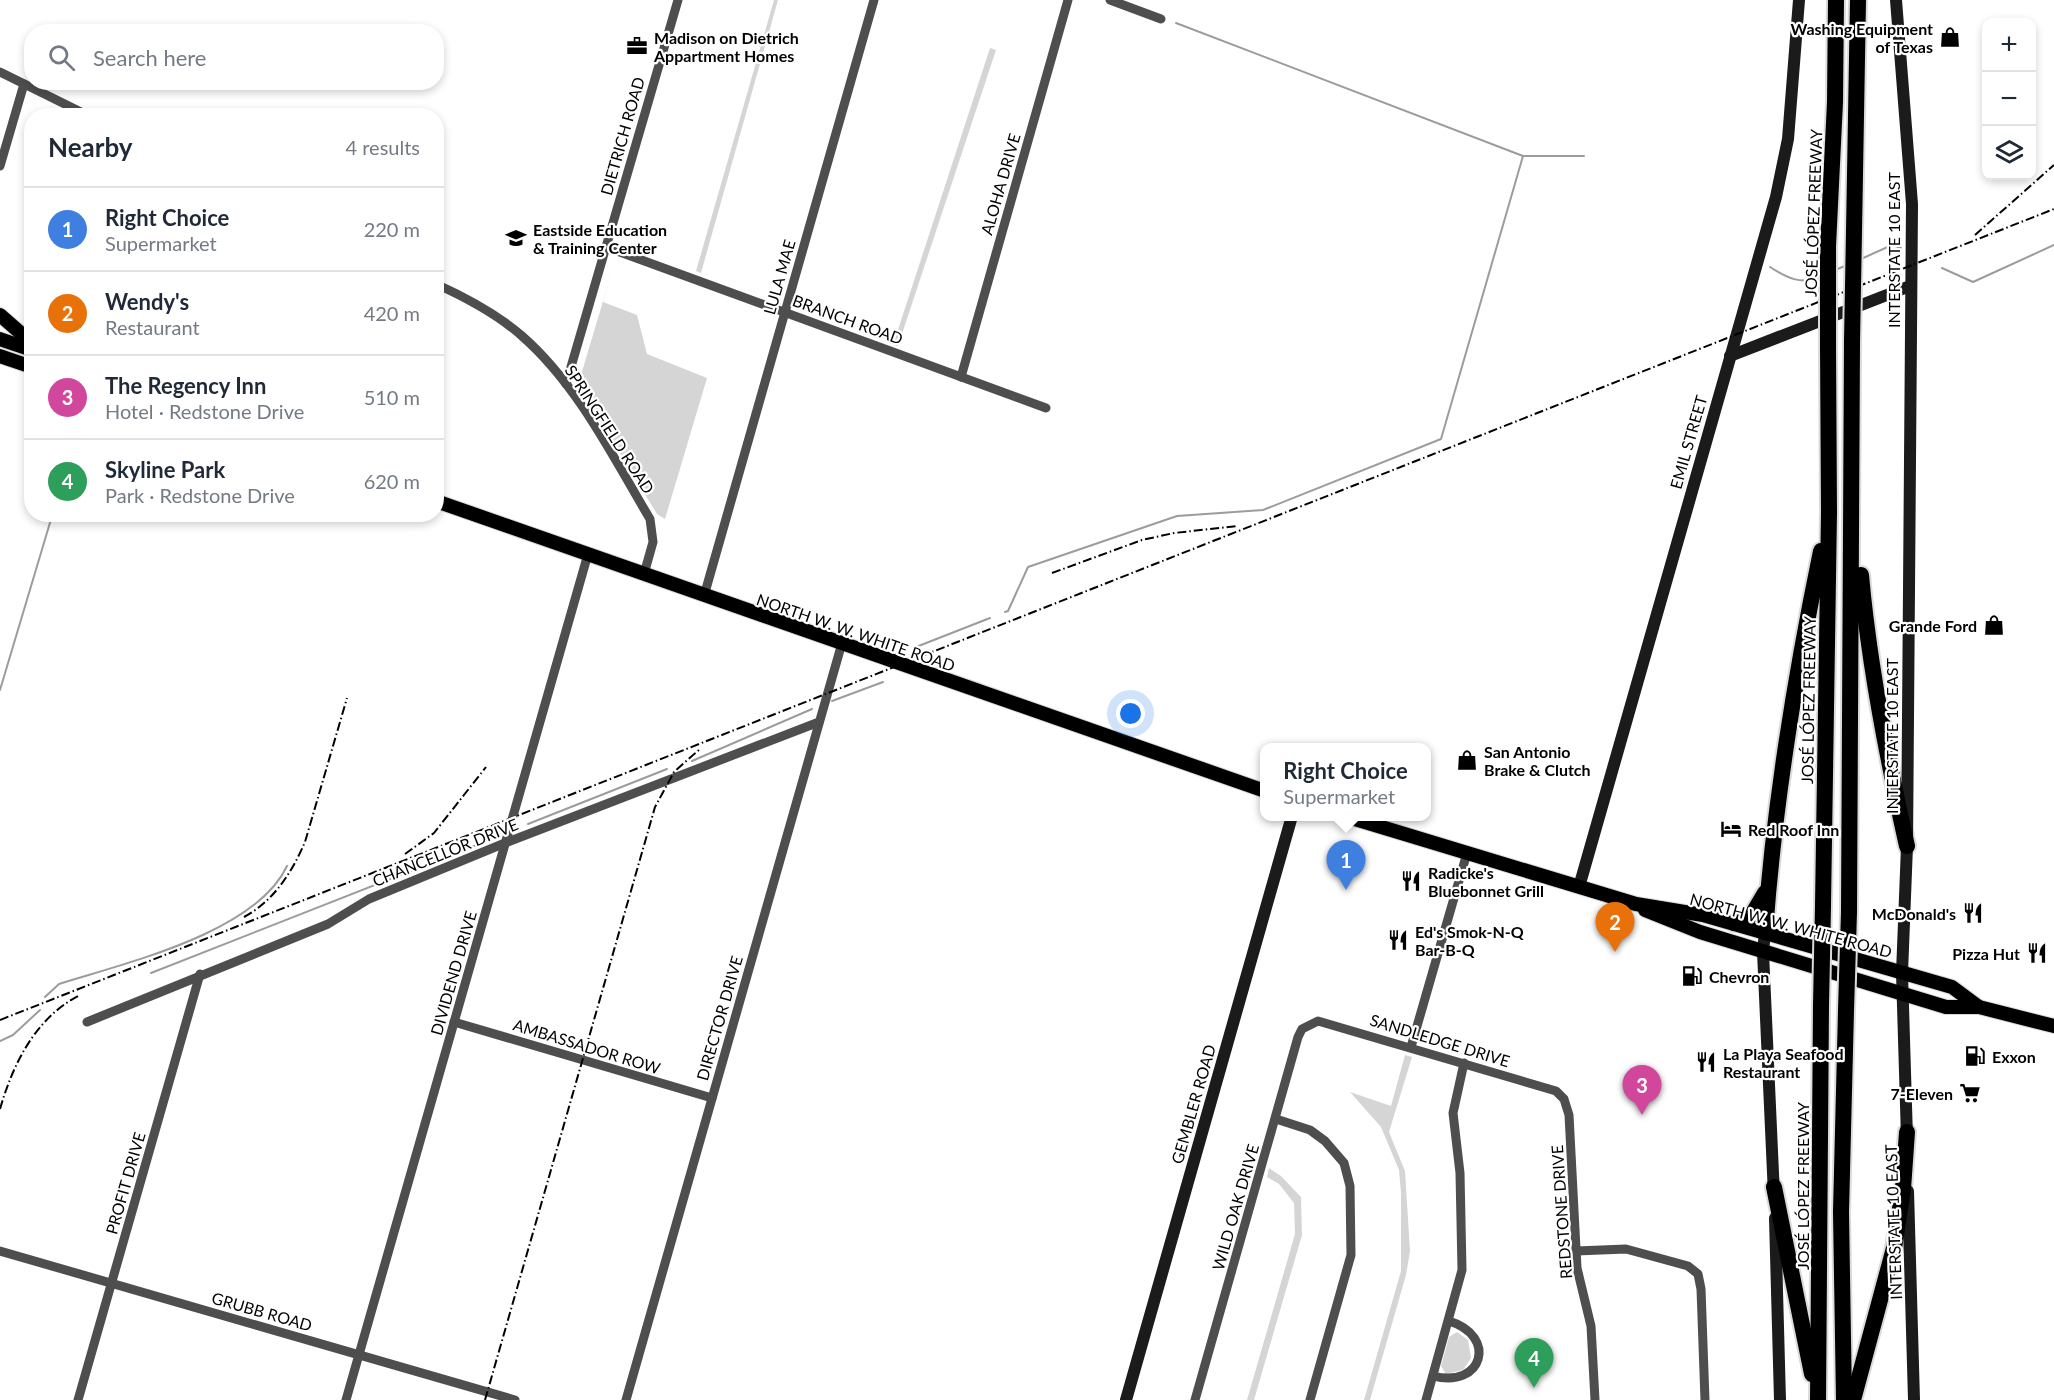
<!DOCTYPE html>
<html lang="en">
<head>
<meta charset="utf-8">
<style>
	:root { --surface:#fff; --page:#f6f6f7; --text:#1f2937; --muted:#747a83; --line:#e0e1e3; --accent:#000 }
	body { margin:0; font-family:Lato,sans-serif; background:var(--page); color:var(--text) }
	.controls { position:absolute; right:18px; top:18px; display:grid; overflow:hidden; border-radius:12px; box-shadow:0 3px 9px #0003 }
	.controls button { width:54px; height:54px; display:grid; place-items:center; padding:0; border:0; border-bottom:2px solid var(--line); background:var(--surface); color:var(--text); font:30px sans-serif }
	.you { position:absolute; left:1131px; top:714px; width:21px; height:21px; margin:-15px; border:4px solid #fff; border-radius:50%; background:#1a73e8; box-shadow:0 0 0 9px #1a73e833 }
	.badge { display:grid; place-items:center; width:39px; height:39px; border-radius:50%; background:var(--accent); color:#fff; font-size:20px; font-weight:700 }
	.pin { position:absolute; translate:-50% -50px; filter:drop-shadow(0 2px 3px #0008) }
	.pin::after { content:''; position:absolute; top:32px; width:21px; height:18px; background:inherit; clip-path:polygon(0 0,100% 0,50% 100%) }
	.popup { position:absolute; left:1260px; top:743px; width:171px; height:78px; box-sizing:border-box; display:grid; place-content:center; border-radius:12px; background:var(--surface); filter:drop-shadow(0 2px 4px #0005); font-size:20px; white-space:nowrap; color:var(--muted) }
	.popup b { font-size:22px; color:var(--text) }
	.popup::after { content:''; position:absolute; left:50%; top:100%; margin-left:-12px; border:12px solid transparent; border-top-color:var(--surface) }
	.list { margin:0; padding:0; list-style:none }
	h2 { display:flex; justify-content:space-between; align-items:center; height:78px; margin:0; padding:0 24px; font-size:26px }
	h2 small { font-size:20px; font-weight:400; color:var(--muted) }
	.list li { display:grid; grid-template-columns:39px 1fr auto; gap:18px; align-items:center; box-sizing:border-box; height:84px; padding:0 24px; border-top:2px solid var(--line) }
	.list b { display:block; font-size:22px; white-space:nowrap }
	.list p { margin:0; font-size:20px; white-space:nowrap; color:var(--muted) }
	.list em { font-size:20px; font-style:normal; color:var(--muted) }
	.icon { flex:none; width:33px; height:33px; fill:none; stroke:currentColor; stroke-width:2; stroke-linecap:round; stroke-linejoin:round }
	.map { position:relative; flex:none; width:2054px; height:1400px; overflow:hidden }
	.search { position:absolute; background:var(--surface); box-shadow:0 3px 9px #0003; left:24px; top:24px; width:420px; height:66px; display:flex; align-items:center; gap:15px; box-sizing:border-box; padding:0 21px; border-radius:24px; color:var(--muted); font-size:22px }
	.panel { position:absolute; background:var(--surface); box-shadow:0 3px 9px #0003; left:24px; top:108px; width:420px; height:414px; border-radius:24px }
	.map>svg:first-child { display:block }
	.green { fill:#d5d5d5 }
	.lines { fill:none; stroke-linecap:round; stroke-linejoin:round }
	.stream { stroke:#9c9c9c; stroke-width:2 }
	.primary-casing { stroke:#dbdbdb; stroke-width:16 }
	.highway-casing { stroke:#dbdbdb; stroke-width:20 }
	.street { stroke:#4e4e4e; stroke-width:9 }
	.secondary { stroke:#1b1b1b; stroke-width:12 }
	.primary { stroke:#000; stroke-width:14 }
	.highway { stroke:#000; stroke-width:16 }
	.rail { stroke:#000; stroke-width:2; stroke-dasharray:9 3 1.5 3; stroke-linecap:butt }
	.highway-bridge-casing { stroke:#dbdbdb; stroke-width:20; stroke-linecap:butt }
	.highway-bridge { stroke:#000; stroke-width:16 }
	.labels { text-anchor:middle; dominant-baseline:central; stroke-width:4.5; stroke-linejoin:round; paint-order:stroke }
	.poi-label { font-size:16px; font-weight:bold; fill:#000; stroke:#fff; text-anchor:start }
	.street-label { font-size:16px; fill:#000; stroke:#fff }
</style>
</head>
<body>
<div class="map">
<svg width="2054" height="1400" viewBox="0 0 2054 1400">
	<rect width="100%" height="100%" fill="#fff"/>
	<g class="green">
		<path d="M774 0H778L701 273 696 271Z"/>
		<path d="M990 48 996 50 898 346 893 345Z"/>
		<path d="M615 261 603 302 637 315 647 354 707 378 665 519 657 514 578 385Z"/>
		<path d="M1405 1055 1412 1057 1389 1132 1405 1171 1410 1251 1406 1275 1370 1400H1364L1401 1271V1193L1399 1170 1381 1127 1350 1092 1391 1106Z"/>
		<path d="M1269 1168 1281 1176 1301 1197 1302 1235 1254 1400H1247L1295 1234 1294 1203 1279 1184 1267 1177Z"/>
		<path d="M1457 1332 1468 1340 1471 1358 1463 1370 1446 1374 1441 1366 1449 1337Z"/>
	</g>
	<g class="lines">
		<g class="stream">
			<path d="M1176 23 1523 156H1584"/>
			<path d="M1861 259 1892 245 1901 248"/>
			<path d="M1770 267C1787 278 1801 285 1820 277"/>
			<path d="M1942 268 1973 282 2054 245"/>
			<path d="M1833 271 1847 265"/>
			<path d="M1005 612 1008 611 1028 567 1177 516 1263 510 1441 439 1523 156"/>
			<path d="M912 652 916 647 990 618"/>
			<path d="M0 690 52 516"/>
			<path d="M832 701 883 682"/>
			<path d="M692 761 812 709"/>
			<path d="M528 824 667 769"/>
			<path d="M151 973 492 839"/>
			<path d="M45 997 59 984C125 963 256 933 287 866"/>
			<path d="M0 1041 13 1035 40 1010"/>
		</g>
		<g class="primary-casing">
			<g id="primary">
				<path d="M0 315 32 343"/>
				<path d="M0 339 32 350"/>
				<path d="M0 356 32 367"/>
				<path d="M436 501 1265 791"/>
				<path d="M1345 816 1636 904 1703 915 1952 987 1979 1007"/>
				<path d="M1645 910 1700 932 1946 1007H1979L2054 1026"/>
			</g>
		</g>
		<g class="highway-casing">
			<g id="highway">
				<path d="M1854 232 1858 0"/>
				<path d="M1828 246 1835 102 1836 0"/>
				<path d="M1861 575C1869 666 1887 757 1907 846"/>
				<path d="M1823 906 1829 512 1828 347"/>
				<path d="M1849 912 1852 342"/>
				<path d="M1734 923 1752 915 1765 893"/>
				<path d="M1765 932C1774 804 1795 677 1821 551"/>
				<path d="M1774 1187 1812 1374"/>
				<path d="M1818 1400 1821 1005"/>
				<path d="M1844 1400 1841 1212 1846 1010"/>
				<path d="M1853 1400 1894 1248 1903 1189 1907 1132"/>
			</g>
		</g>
		<g class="street">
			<path d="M1110 0 1161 19"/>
			<path d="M0 72 89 116"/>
			<path d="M0 166 24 84"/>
			<path d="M606 247 1046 408"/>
			<path d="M436 284C467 298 497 314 522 336 578 385 613 457 650 519L653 542 644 574"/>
			<path d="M961 377 1068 0"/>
			<path d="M566 384 678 0"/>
			<path d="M704 596 874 0"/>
			<path d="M87 1022 328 924 369 899 505 843 819 722"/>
			<path d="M454 1022 712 1098"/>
			<path d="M1411 1047 1467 853"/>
			<path d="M1276 1119 1310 1130 1325 1141 1344 1163 1350 1186 1351 1255 1310 1400"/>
			<path d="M0 1251 515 1400"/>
			<path d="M1576 1251 1626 1249 1688 1266 1698 1274 1701 1289 1705 1400"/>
			<path d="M1433 1376C1483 1389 1498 1336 1449 1321"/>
			<path d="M78 1400 200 974"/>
			<path d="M346 1400 588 554"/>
			<path d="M626 1400 842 643"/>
			<path d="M1195 1400 1298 1037 1302 1029 1318 1021 1556 1091 1564 1099 1569 1115 1577 1268 1591 1326 1595 1400"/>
			<path d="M1426 1400 1462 1270 1460 1173 1453 1113 1464 1063"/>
		</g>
		<g class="secondary">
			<path d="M1896 0 1912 204 1907 846 1902 973 1907 1138"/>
			<path d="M1730 356 1910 286"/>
			<path d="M1579 887 1776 197 1788 139 1799 0"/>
			<path d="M1765 932 1763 952 1774 1195"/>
			<path d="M1908 1191 1914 1400"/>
			<path d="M1775 1218 1780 1400"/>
			<path d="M1126 1400 1292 816"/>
		</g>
		<use href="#primary" class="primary"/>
		<use href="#highway" class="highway"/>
		<g class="rail">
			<path d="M1975 235 2054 165"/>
			<path d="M1052 573 1142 540 1174 533 1237 526"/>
			<path d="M405 854 434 833 486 767"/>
			<path d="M244 917C274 901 292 872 305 842L347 698"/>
			<path d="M0 1020 2054 209"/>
			<path d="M0 1109C13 1064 35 1019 78 996"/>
			<path d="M485 1400 655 807 674 772 701 748"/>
		</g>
		<g class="highway-bridge-casing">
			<g id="highway-bridge">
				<path d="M1852 342 1854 232"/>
				<path d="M1828 347V246"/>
				<path d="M1821 1005 1823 906"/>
				<path d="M1846 1010 1849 912"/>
			</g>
		</g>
		<use href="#highway-bridge" class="highway-bridge"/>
	</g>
	<defs>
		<g id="shop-bare" transform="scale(1.62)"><path d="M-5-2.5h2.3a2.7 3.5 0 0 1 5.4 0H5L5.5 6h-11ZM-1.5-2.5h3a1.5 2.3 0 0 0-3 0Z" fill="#000" stroke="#fff" stroke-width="2.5" paint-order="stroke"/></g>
		<g id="office-bare" transform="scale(1.62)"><path d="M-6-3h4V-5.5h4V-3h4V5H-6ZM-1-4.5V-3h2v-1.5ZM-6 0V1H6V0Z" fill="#000" stroke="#fff" stroke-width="2.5" paint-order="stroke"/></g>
		<g id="university-bare" transform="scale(1.62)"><path d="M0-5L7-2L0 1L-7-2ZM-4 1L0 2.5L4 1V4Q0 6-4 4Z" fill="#000" stroke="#fff" stroke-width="2.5" paint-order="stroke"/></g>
		<g id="hotel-bare" transform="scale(1.62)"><path d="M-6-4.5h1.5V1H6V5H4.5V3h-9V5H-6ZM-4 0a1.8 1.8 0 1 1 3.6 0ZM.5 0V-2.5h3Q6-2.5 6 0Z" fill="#000" stroke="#fff" stroke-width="2.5" paint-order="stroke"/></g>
		<g id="restaurant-bare" transform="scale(1.62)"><path d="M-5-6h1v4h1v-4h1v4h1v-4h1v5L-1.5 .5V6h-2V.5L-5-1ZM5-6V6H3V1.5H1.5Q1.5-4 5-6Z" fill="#000" stroke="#fff" stroke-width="2.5" paint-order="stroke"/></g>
		<g id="fuel-bare" transform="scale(1.62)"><path d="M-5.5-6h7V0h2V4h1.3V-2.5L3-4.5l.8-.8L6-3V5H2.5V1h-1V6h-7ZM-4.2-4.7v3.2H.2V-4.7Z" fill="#000" stroke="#fff" stroke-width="2.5" paint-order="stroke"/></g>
		<g id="supermarket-bare" transform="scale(1.62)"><path d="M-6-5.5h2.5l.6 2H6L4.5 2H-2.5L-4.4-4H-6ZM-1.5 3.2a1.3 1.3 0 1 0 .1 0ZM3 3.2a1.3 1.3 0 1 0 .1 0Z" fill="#000" stroke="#fff" stroke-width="2.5" paint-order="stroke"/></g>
	</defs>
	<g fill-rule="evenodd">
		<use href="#shop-bare" x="1950" y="37"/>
		<use href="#office-bare" x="637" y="46"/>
		<use href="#university-bare" x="516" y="238"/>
		<use href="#shop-bare" x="1994" y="625"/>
		<use href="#shop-bare" x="1467" y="760"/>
		<use href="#hotel-bare" x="1731" y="829"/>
		<use href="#restaurant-bare" x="1411" y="881"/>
		<use href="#restaurant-bare" x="1973" y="913"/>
		<use href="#restaurant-bare" x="1398" y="940"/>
		<use href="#restaurant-bare" x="2037" y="953"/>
		<use href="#fuel-bare" x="1692" y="976"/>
		<use href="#fuel-bare" x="1975" y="1056"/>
		<use href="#restaurant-bare" x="1706" y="1062"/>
		<use href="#supermarket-bare" x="1970" y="1093"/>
	</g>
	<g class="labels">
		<g class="poi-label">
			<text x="1933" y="28" text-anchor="end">Washing Equipment<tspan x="1933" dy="18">of Texas</tspan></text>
			<text x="654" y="37">Madison on Dietrich<tspan x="654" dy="18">Appartment Homes</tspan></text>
			<text x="533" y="229">Eastside Education<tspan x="533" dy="18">&amp; Training Center</tspan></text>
			<text x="1977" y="625" text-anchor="end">Grande Ford</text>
			<text x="1484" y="751">San Antonio<tspan x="1484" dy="18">Brake &amp; Clutch</tspan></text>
			<text x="1748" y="829">Red Roof Inn</text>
			<text x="1428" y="872">Radicke's<tspan x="1428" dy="18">Bluebonnet Grill</tspan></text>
			<text x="1956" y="913" text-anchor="end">McDonald's</text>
			<text x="1415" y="931">Ed's Smok-N-Q<tspan x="1415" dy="18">Bar-B-Q</tspan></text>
			<text x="2020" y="953" text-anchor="end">Pizza Hut</text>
			<text x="1709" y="976">Chevron</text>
			<text x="1723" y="1053">La Playa Seafood<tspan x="1723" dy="18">Restaurant</tspan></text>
			<text x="1992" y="1056">Exxon</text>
			<text x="1953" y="1093" text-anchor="end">7-Eleven</text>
		</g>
		<g class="street-label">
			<text transform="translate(622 136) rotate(-74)">DIETRICH ROAD</text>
			<text transform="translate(1000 184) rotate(-74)">ALOHA DRIVE</text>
			<text transform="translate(1813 213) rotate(-88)">JOSÉ LÓPEZ FREEWAY</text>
			<text transform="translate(1893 250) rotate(-90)">INTERSTATE 10 EAST</text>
			<text transform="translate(779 277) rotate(-74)">LULA MAE</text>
			<text transform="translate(848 319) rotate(20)">BRANCH ROAD</text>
			<text transform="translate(610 429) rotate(57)">SPRINGFIELD ROAD</text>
			<text transform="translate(1688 442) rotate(-74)">EMIL STREET</text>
			<text transform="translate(856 632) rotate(19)">NORTH W. W. WHITE ROAD</text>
			<text transform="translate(1808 700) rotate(-89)">JOSÉ LÓPEZ FREEWAY</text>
			<text transform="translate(1891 736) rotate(-90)">INTERSTATE 10 EAST</text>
			<text transform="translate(445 852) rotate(-22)">CHANCELLOR DRIVE</text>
			<text transform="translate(1791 925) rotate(15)">NORTH W. W. WHITE ROAD</text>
			<text transform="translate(453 973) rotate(-74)">DIVIDEND DRIVE</text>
			<text transform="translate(719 1018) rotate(-74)">DIRECTOR DRIVE</text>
			<text transform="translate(1440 1040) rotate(17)">SANDLEDGE DRIVE</text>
			<text transform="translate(587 1046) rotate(17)">AMBASSADOR ROW</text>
			<text transform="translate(1193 1104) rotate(-74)">GEMBLER ROAD</text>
			<text transform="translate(125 1183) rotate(-74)">PROFIT DRIVE</text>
			<text transform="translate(1802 1186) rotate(-90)">JOSÉ LÓPEZ FREEWAY</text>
			<text transform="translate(1235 1207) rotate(-74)">WILD OAK DRIVE</text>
			<text transform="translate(1561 1212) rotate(-94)">REDSTONE DRIVE</text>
			<text transform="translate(1893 1222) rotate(-92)">INTERSTATE 10 EAST</text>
			<text transform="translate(262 1311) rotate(16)">GRUBB ROAD</text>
		</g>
	</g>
</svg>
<div class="controls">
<button>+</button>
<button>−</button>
<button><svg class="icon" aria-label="layers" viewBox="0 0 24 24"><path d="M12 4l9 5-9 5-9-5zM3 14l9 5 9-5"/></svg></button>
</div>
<div class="you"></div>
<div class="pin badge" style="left:1346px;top:890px;background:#3f7fe0">1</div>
<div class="popup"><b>Right Choice</b>Supermarket</div>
<div class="pin badge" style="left:1615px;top:952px;background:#e8710a">2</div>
<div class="pin badge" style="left:1642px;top:1115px;background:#d1479c">3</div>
<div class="pin badge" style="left:1534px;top:1388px;background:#2e9e5b">4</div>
<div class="search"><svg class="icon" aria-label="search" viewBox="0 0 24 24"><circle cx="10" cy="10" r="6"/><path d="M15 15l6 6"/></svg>Search here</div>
<section class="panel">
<h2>Nearby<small>4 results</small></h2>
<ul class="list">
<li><span class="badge" style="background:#3f7fe0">1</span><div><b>Right Choice</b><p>Supermarket</p></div><em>220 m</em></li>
<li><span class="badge" style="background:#e8710a">2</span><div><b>Wendy's</b><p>Restaurant</p></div><em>420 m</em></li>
<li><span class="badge" style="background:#d1479c">3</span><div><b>The Regency Inn</b><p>Hotel · Redstone Drive</p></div><em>510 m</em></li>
<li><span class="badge" style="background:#2e9e5b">4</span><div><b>Skyline Park</b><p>Park · Redstone Drive</p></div><em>620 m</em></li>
</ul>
</section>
</div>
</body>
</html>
